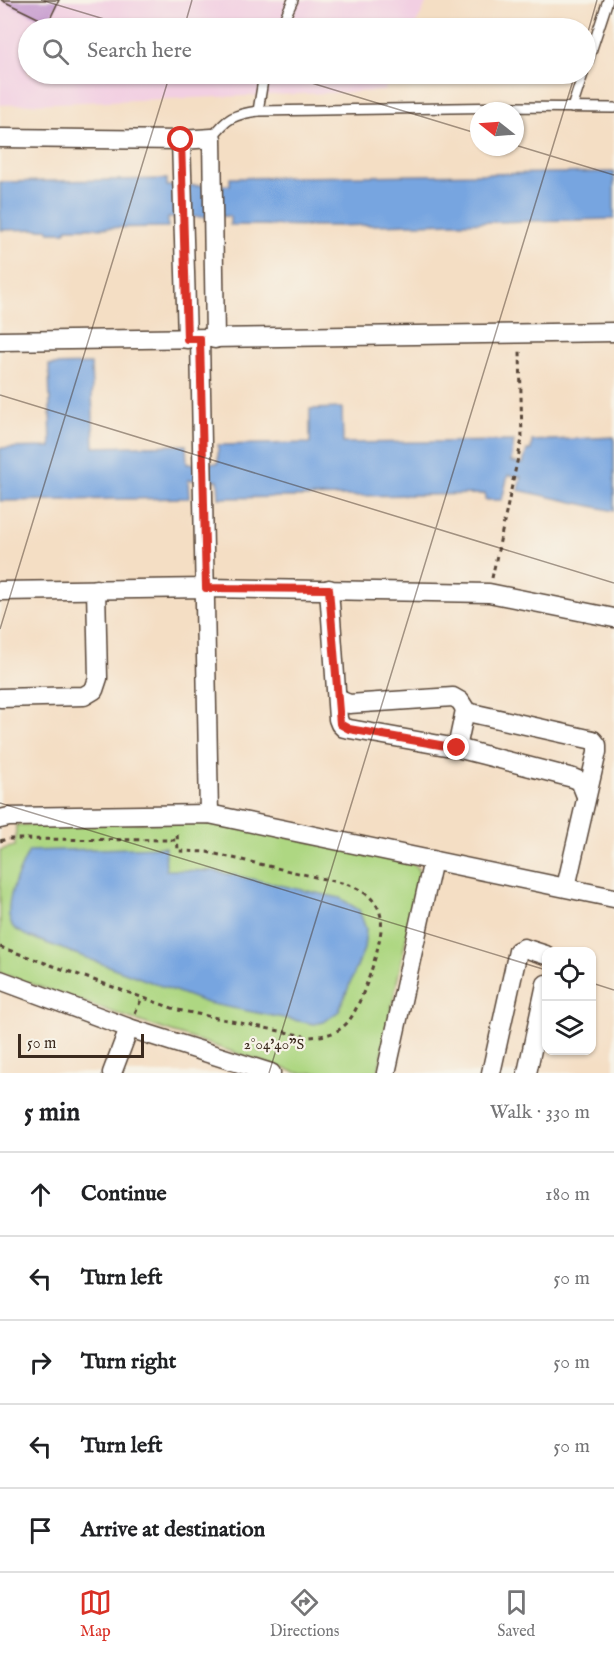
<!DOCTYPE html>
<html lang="en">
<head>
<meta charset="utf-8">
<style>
	:root { --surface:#fff; --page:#f6f6f6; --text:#202124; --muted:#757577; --line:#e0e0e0; --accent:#d93025 }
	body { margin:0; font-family:"IM FELL English",serif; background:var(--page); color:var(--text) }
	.controls { position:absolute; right:18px; bottom:18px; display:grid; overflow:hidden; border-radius:12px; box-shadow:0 2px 4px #0004 }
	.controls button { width:54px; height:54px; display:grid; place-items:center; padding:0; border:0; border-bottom:2px solid var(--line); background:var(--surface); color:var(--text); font:30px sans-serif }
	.compass { position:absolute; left:470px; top:102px; width:54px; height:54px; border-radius:50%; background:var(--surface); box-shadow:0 2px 4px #0004; rotate:287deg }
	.scale { position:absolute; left:18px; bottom:15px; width:126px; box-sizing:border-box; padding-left:6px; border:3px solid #3b2a1e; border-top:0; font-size:16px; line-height:21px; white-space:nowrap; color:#3b2a1e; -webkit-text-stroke:4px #f7f3e8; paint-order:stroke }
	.stop { position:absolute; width:18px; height:18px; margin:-14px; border:4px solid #d93025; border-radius:50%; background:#fff }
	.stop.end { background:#d93025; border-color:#fff; box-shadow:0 2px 6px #0008 }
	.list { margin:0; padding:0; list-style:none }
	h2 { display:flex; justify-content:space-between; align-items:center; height:78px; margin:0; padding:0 24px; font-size:26px }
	h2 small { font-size:20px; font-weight:400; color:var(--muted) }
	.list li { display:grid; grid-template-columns:39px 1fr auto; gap:18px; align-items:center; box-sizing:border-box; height:84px; padding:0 24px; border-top:2px solid var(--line) }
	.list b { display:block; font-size:22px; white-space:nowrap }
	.list em { font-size:20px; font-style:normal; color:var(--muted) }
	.icon { flex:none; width:33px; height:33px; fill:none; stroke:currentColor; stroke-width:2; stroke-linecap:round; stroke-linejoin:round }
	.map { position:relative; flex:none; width:614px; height:1073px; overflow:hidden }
	.search { position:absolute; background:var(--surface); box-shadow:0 2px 4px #0004; left:18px; right:18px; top:18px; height:66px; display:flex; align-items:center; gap:15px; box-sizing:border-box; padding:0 21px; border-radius:33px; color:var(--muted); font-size:22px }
	.sheet { height:498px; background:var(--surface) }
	nav { display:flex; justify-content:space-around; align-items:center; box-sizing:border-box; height:84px; border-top:2px solid var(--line); background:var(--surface); font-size:16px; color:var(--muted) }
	nav a { display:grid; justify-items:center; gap:3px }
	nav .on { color:var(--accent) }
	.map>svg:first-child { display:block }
	.built { fill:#f2cfe2 }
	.green { fill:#aed782; stroke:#748050; stroke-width:1.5 }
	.water { fill:#77a5e0; stroke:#59687f; stroke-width:1.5 }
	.building { fill:#c497ce }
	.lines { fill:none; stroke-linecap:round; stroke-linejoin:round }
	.lane-casing { stroke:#574537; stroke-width:12 }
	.street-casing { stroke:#574537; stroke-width:21 }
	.path { stroke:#574537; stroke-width:3; stroke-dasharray:4.5 4.5; stroke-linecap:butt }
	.lane { stroke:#fff; stroke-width:9 }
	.street { stroke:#fff; stroke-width:18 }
	.route { stroke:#d93025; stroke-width:8 }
	.ticks { fill:none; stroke:#3b2a1e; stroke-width:1.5; stroke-opacity:0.45 }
	.ticks-label { font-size:15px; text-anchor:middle; fill:#3b2a1e; stroke:#f7f3e8; stroke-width:4.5; stroke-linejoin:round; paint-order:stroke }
</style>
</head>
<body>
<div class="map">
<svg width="614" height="1073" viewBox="0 0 614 1073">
	<rect width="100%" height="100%" fill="#f7f3e8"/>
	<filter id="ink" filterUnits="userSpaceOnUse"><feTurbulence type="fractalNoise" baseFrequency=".0167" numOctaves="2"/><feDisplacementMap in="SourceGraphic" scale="12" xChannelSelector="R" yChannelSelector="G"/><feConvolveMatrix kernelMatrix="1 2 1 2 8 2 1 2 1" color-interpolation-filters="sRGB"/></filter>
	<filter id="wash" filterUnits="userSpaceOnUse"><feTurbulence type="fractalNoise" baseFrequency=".008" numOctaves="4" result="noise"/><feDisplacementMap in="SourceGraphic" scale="24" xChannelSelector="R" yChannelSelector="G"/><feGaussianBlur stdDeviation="1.35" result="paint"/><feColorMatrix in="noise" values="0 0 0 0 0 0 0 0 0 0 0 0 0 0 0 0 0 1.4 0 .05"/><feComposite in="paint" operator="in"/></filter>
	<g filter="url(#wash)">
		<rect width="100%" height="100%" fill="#f4dec4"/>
		<path class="built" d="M0 0H428L414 28H28V74H392L384 91 0 105Z"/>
		<path class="green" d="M190 822 229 824 414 864 418 869 419 876 378 1073H298L141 1022 0 973V850L15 846 16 825Z"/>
		<g class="water">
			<path d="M614 172V219L334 226 230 225V216L168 218V227L67 228 65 232H49L47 229 0 230V182L167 179V186L230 185V178Z"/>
			<path d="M91 364 94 447 186 445 187 464 218 463V445L310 443V409L342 408 343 443 514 441 511 462 523 464 527 450H531L532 441 614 437V511L518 490 521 477 508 475 502 500H485V494L219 498 218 480H188L189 498 0 501V448L51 447 49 365Z"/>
			<path d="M165 847 166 870 214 871 340 898 359 910 366 929 364 949 339 1011 324 1022 314 1024 207 1003 25 935C21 932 16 930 13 927 0 908 20 869 29 851Z"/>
		</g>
		<g id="blocks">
			<path class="building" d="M1 0H59L48 23Z"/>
		</g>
	</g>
	<g filter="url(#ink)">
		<use href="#blocks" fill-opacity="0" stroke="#574537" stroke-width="1.5"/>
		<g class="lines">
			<g class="lane-casing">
				<g id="lane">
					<path d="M280 28 293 0"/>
					<path d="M586 67 608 0"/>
					<path d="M572 108 583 74"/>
					<path d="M258 111 264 74"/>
					<path d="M212 138C226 118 235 114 258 111L515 107 614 108"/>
				</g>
			</g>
			<g class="street-casing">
				<g id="street">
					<path d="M0 138 181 140 212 138 215 339"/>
					<path d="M181 140 187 339"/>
					<path d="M200 339 209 814"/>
					<path d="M0 341 614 332"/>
					<path d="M329 589 338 719 340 724 344 728 457 748 573 778 580 781 586 796"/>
					<path d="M0 591 206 588 489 593 614 618"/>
					<path d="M337 695 340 700 349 704 453 697 460 701 467 712 593 740 597 745V752L566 887"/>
					<path d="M0 698 84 696 94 690 98 678 96 589"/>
					<path d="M457 748 465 710"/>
					<path d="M0 819 9 817 209 814 614 898"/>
					<path d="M0 980 129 1028 271 1073"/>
					<path d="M112 1073 129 1028"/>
					<path d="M386 1073 433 860"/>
					<path d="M491 1073 518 951 524 948 546 955"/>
					<path d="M527 1073 546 984"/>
				</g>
			</g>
			<g class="path">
				<path d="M492 578 522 439 520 351"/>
				<path d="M0 841 7 839 177 840"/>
				<path d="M0 947 178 1010 309 1037C324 1036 337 1034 347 1023 361 1008 385 937 381 918 379 900 362 889 346 884L207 852 178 851 177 832"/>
				<path d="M135 1013 142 998"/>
			</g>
			<use href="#lane" class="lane"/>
			<use href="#street" class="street"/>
		</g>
	</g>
	<g class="lines" filter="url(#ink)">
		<path class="route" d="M181 140 187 339H200L206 588 329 589 340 724 349 729 457 748"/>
	</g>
	<path class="ticks" d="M41 0 134 28M184 28 192 0M586 39 597 0M282 74 479 134M515 145 614 175M0 395 614 583M0 629 170 74M0 803 546 970M592 983 614 990M269 1073 575 74"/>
	<g class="ticks-label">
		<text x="274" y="1049">2°04'40"S</text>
	</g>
</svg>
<div class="controls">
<button><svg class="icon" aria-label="locate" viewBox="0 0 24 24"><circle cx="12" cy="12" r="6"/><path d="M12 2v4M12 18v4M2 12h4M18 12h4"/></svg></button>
<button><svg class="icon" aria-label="layers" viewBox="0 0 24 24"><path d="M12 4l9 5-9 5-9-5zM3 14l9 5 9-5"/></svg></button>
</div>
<svg class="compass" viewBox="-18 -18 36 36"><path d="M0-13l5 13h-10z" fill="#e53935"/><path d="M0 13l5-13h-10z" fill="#757577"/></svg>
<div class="scale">50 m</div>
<div class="stop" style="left:181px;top:140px"></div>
<div class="stop end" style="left:457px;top:748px"></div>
<div class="search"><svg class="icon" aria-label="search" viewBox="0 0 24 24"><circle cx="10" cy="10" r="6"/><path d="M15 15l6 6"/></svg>Search here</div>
</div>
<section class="sheet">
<h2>5 min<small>Walk · 330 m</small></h2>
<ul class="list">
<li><svg class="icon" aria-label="ahead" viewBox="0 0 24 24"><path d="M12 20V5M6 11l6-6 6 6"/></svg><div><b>Continue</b></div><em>180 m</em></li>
<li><svg class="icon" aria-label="left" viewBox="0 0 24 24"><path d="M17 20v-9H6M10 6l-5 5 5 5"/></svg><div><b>Turn left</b></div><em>50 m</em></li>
<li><svg class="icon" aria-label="right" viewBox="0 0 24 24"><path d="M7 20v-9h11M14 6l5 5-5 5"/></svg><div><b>Turn right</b></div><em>50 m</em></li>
<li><svg class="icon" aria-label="left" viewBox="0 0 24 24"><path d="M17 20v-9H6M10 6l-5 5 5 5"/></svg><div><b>Turn left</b></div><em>50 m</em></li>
<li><svg class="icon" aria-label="arrive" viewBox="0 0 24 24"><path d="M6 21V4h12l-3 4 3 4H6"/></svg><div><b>Arrive at destination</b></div></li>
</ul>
</section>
<nav>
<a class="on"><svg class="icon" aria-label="map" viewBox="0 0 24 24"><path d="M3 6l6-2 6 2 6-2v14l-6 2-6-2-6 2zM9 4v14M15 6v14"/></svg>Map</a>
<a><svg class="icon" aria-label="directions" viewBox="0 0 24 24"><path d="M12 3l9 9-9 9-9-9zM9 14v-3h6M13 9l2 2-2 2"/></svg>Directions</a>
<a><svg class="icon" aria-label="saved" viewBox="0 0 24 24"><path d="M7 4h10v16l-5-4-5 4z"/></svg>Saved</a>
</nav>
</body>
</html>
